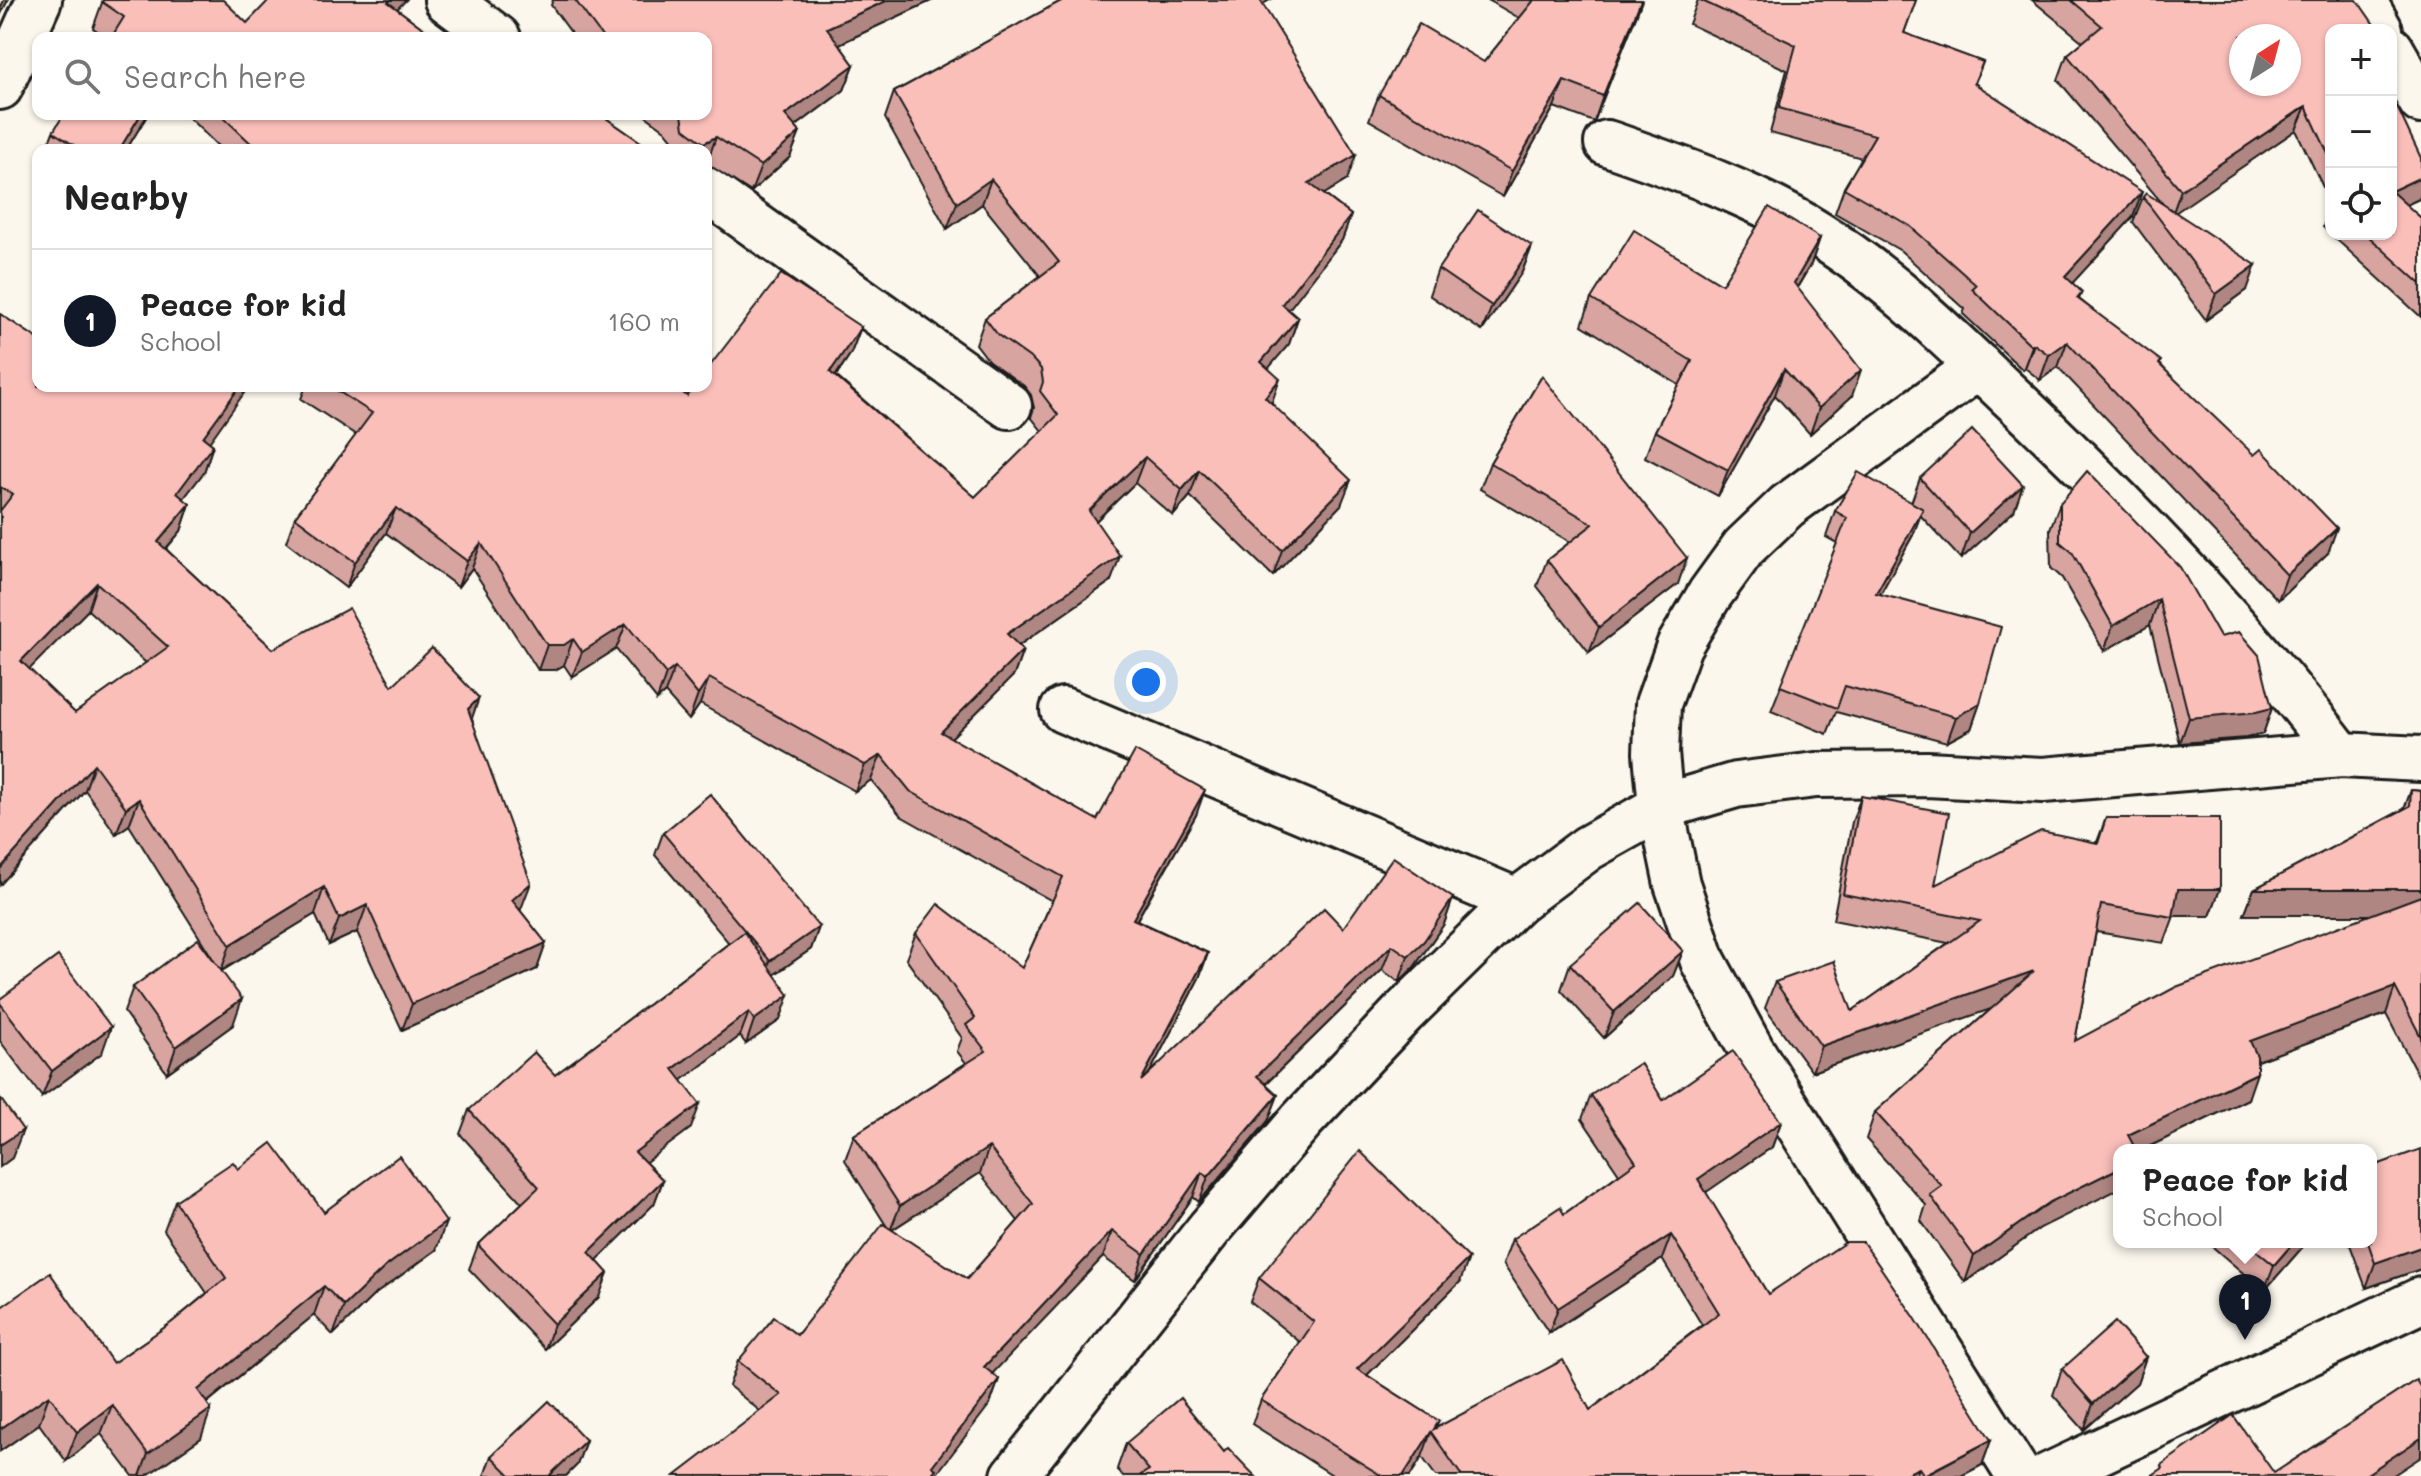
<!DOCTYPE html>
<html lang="en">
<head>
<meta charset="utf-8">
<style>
	:root { --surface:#fff; --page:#f2f2f2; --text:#222; --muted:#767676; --line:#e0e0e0; --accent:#111827 }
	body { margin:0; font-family:Mali,sans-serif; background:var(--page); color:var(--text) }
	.controls { position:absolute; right:24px; top:24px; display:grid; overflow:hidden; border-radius:16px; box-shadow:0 2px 6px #0004 }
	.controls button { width:72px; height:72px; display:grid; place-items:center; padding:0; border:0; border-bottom:2px solid var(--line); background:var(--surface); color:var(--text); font:40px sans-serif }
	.compass { position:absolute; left:2229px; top:24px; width:72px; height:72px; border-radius:50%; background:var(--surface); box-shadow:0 2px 6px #0004; rotate:36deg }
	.you { position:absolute; left:1146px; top:682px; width:28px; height:28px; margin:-20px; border:6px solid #fff; border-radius:50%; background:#1a73e8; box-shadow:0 0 0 12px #1a73e833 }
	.badge { display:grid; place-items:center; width:52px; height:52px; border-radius:50%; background:var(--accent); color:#fff; font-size:26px; font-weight:700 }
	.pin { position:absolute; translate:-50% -66px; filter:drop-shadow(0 2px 4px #0008) }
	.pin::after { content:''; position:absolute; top:42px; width:28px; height:24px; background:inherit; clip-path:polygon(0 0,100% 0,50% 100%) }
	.popup { position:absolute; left:2113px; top:1144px; width:264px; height:104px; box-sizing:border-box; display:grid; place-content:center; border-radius:16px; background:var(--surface); filter:drop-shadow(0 2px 6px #0005); font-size:26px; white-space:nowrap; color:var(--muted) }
	.popup b { font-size:30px; color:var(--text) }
	.popup::after { content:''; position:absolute; left:50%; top:100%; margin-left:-16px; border:16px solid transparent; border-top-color:var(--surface) }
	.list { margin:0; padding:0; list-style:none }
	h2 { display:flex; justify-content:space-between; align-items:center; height:104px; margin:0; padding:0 32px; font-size:34px }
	h2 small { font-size:26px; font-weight:400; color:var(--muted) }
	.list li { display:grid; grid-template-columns:52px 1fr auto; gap:24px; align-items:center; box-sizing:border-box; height:144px; padding:0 32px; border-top:2px solid var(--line) }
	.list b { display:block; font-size:30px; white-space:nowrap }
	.list p { margin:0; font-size:26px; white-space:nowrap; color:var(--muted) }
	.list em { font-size:26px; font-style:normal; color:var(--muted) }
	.icon { flex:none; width:44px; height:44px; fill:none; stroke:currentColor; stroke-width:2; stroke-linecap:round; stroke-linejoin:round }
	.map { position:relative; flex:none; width:2421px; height:1476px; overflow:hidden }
	.search { position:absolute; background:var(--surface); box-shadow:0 2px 6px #0004; left:32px; top:32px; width:680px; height:88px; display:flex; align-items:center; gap:20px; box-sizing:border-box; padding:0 28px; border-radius:16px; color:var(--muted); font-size:30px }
	.panel { position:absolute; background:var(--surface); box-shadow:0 2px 6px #0004; left:32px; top:144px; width:680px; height:248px; border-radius:16px }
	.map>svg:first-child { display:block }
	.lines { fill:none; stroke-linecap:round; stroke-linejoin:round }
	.street-casing { stroke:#1c1c1c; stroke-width:50 }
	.street { stroke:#fbf7ec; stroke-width:44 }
	.wall { fill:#d8a4a0; stroke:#1c1c1c; stroke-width:2; fill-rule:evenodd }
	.shaded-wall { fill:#b08682; stroke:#1c1c1c; stroke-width:2 }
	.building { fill:#fbbfba; stroke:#1c1c1c; stroke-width:2; fill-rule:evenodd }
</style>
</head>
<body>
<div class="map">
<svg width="2421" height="1476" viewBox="0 0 2421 1476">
	<rect width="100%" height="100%" fill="#fbf7ec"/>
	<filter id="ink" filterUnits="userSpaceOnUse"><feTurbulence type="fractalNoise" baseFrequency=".0125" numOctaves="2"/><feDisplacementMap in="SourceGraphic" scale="16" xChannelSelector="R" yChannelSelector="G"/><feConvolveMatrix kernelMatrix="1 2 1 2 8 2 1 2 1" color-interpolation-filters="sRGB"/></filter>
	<g filter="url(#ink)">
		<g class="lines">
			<g class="street-casing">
				<g id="street">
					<path d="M447 0 498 38"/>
					<path d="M2363 0 2380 30"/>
					<path d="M2391 49 2421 101"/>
					<path d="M0 87 39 0"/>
					<path d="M1607 143C1679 168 1753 193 1818 234 1888 277 1949 338 2008 394 2127 506 2242 625 2341 755"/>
					<path d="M706 190 1009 406"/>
					<path d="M1979 366 1787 506 1744 547 1710 594 1679 646 1658 704 1656 753 1661 807 1677 884 1703 961 1752 1051 2019 1476"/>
					<path d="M1063 710 1517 901"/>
					<path d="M1014 1476 1210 1228 1302 1120 1404 1012 1517 901 1588 848 1661 807 1736 785 1816 775 1927 774 2043 780 2341 755 2421 759"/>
					<path d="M2048 1476 2421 1300"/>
				</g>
			</g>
			<use href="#street" class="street"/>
		</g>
		<g class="wall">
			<path d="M103 0 247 23 397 9 436 38H108L93 28Z"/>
			<path d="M553 0H933L839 44 854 65 844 90 795 127 800 132 790 157 751 192 706 163V150H674L673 140 665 130 643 114H706V38H575L551 5Z"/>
			<path d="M1063 0H1270L1263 4 1347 180 1324 194 1351 215 1342 240 1288 310 1298 318 1289 344 1268 368 1272 403 1341 505 1273 576 1190 496 1173 516 1135 483 1096 521 1111 581 1019 645 1023 650 1014 675 951 738 1097 820 1196 815 1137 920 1208 953 1199 978 1149 1074 1343 928 1453 898 1444 924 1414 967 1399 982 1382 970 1266 1084 1278 1095 1268 1121 1199 1202 1193 1197 1135 1280 1103 1257 992 1373 999 1379 990 1404 760 1411 729 1386 738 1361 797 1335 887 1227 845 1160 854 1135 966 1063 957 1051 962 1038 906 959 916 933 1022 968 1052 901 901 816 871 780 855 791 700 704 689 720 665 693 657 700 616 649 572 677 564 665 555 670H538L472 568 458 587 386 533 346 588 286 542 295 517 356 435 301 399 306 386H674L687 396 861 327 851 353 836 376 975 497 1042 431 1031 417 1034 408 1031 395 1024 386 989 361 976 344 985 318 1040 276 982 204 947 229 885 118 894 92ZM980 1173 1018 1221 967 1279 892 1230Z"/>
			<path d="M1488 0H1642L1594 122 1554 107 1503 197 1369 120 1379 95 1484 62 1519 18Z"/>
			<path d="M1698 0H1916L1904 33 1983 62 1975 83 2133 217 2072 283 2082 292 2079 299 2160 364 2328 553 2278 600 2058 367 2040 380 2025 368 2023 370 1963 314 1965 309 1901 251 1835 213 1844 188 1862 158 1770 133 1787 70 1689 24Z"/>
			<path d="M2032 0H2341L2331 30V204L2296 130 2175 212 2247 290 2206 320 2133 222 2143 197 2163 204 2058 80 2067 55 2083 42Z"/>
			<path d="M148 114 126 150H46L53 132Z"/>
			<path d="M185 114H600L645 145 655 150H222Z"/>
			<path d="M2421 158V194L2419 199 2406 205 2421 218V317L2323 227 2331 205V234H2391Z"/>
			<path d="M1820 238 1811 264 1797 288 1852 396 1810 434 1775 395 1718 496 1645 457 1655 431 1679 385 1582 325 1591 299 1722 284Z"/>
			<path d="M1532 246 1522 272 1482 331 1429 295 1438 269Z"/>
			<path d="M0 314 38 339 213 445 204 472 183 499 190 504 181 531 166 549 273 649 392 686 472 719 521 909 520 910 546 943 537 969 402 1030 357 932 329 945 315 914 222 971 233 1025 167 1073 124 1012 133 987 213 959 129 825 116 834 85 790 0 885ZM88 610 146 663 75 713 29 669Z"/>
			<path d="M1542 376 1678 584 1589 652 1537 586 1547 560 1570 542 1480 489 1490 463Z"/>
			<path d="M1920 478 2014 511 1961 559 1920 515 1913 535 1880 594 1980 703 1971 729 1947 742 1836 712 1827 734 1771 711 1837 543 1826 537 1835 511 1911 503Z"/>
			<path d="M2060 503 2220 637 2272 708 2263 734 2246 738 2180 743 2150 625 2104 651 2062 578 2051 568 2050 529Z"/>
			<path d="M2411 790 2421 791V1081L2386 1014 2257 1061 2248 1099 2142 1150H2119L2040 1228 1965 1282 1921 1221 1926 1205 1866 1139 1875 1112 1992 1008 1812 1072 1765 1008 1775 982 1852 1011 1948 943 1833 920 1852 822 1861 796 1935 885 2097 842 2106 818 2220 889 2210 916H2174L2164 943 2096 932 2075 1041 2370 915H2244L2254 889 2404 809Z"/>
			<path d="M663 833 819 927 811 949 774 975 780 1020 746 1044 740 1036 682 1080 691 1128 645 1162 663 1180 654 1204 596 1261 599 1297 545 1349 469 1269 478 1245 522 1203 460 1134 469 1110 555 1075 729 943 655 855Z"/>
			<path d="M1683 951 1673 976 1604 1038 1561 990 1570 964Z"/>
			<path d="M0 999 102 1053 42 1097 0 1041Z"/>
			<path d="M1591 1095 1663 1100 1781 1122 1772 1147 1705 1192 1768 1294 1991 1440 1982 1465 1961 1476H1436L1422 1457 1410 1476H1334L1252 1424 1261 1400 1300 1342 1250 1302 1259 1278 1460 1282 1367 1375 1439 1421 1436 1427 1590 1410 1702 1325 1662 1259 1549 1333 1503 1264 1512 1239 1564 1214 1619 1174 1582 1119Z"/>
			<path d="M2421 1149V1269L2366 1288 2349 1242H2371Z"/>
			<path d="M238 1169 324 1212 436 1250 374 1295 333 1335 314 1315 207 1403 201 1438 146 1476H133L101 1434 66 1461 39 1424 0 1451V1308L113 1363 171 1323 207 1293 164 1230 175 1201Z"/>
			<path d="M2207 1242H2307L2264 1291Z"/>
			<path d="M2146 1357 2137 1383 2084 1430 2053 1395 2062 1369Z"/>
			<path d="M586 1440 577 1465 566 1476H484L491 1456Z"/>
			<path d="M1126 1443 1224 1452 1255 1476H1123L1117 1469Z"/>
		</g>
		<g class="shaded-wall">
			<path d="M4 0H8L0 16V9Z"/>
			<path d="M391 0H406L379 28 388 2Z"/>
			<path d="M888 0H933L818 54 827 28Z"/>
			<path d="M1642 0 1637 14 1594 122 1603 96Z"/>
			<path d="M854 65 844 90 776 141 785 115Z"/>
			<path d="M2396 68 2391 82V70Z"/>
			<path d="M1564 81 1554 107 1503 197 1512 171Z"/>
			<path d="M2306 106 2296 130 2172 215 2181 190Z"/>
			<path d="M141 114H148L126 150H119Z"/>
			<path d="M800 132 790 157 751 192 761 166Z"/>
			<path d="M716 137 707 163H706V150H701L704 143Z"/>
			<path d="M1356 155 1347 180 1300 209 1309 183Z"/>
			<path d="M2421 177V194L2419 199 2391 212V191Z"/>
			<path d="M991 179 982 204 947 229 957 203Z"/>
			<path d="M2142 192 2133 217 2056 301 2065 276Z"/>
			<path d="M1351 215 1342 240 1273 330 1282 304Z"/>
			<path d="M1820 238 1811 264 1784 309 1794 283Z"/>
			<path d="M1532 246 1522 272 1482 331 1492 306Z"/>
			<path d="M2256 265 2247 290 2206 320 2216 294Z"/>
			<path d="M1298 318 1289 344 1252 388 1261 362Z"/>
			<path d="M861 327 851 353 821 397 830 372Z"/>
			<path d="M2067 342 2058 367 2040 380 2049 355Z"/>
			<path d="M2034 344 2025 368 2023 370 2032 346Z"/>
			<path d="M1784 369 1775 395 1718 496 1728 470Z"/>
			<path d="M1861 370 1852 396 1810 434 1819 408Z"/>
			<path d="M1280 379 1271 405 1265 397Z"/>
			<path d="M240 386H249L194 464 203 437Z"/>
			<path d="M213 445 204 472 167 520 177 493Z"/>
			<path d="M1145 457 1135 483 1079 537 1089 511Z"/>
			<path d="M1199 470 1190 496 1173 516 1182 490Z"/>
			<path d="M1351 480 1341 505 1273 576 1282 550Z"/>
			<path d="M2023 485 2014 511 1961 559 1970 533Z"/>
			<path d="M190 504 181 531 149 568 158 542Z"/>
			<path d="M396 508 386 533 346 588 355 562Z"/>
			<path d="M1923 509 1913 535 1867 618 1876 593Z"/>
			<path d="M2337 528 2328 553 2278 600 2287 575Z"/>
			<path d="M481 543 472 568 458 587 467 561Z"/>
			<path d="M1120 556 1111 581 998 660 1007 634Z"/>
			<path d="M1687 558 1678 584 1589 652 1599 627Z"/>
			<path d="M97 583 88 610 11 688 21 661Z"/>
			<path d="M2159 599 2150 625 2104 651 2113 626Z"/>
			<path d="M626 624 616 649 572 677 582 652Z"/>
			<path d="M573 639 564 665 555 670H538L547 645Z"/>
			<path d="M1023 650 1014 675 931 758 941 732Z"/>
			<path d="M675 667 665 693 657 700 666 674Z"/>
			<path d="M709 678 700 704 689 720 698 695Z"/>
			<path d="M479 698 470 724 468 709Z"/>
			<path d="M1980 703 1971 729 1947 742 1956 717Z"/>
			<path d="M2272 708 2263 734 2246 738 2180 743 2189 718Z"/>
			<path d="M881 755 871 780 855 791 865 765Z"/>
			<path d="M94 764 85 790 0 885V869Z"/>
			<path d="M1205 790 1196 815 1123 944 1133 919Z"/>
			<path d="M139 799 129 825 116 834 126 808Z"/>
			<path d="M531 883 521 909 502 927 512 900Z"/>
			<path d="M324 887 315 914 221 971 230 945Z"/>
			<path d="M2178 889H2220L2210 916H2168Z"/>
			<path d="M2254 889H2421V915H2244Z"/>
			<path d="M1453 898 1444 924 1414 967 1399 982 1408 956Z"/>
			<path d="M367 905 357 932 329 945 339 919Z"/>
			<path d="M819 927 811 949 762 983 770 961Z"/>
			<path d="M546 943 537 969 402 1030 412 1004Z"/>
			<path d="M1392 945 1382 970 1248 1101 1257 1076Z"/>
			<path d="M1683 951 1673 976 1604 1038 1614 1012Z"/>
			<path d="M1208 953 1199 978 1132 1107 1141 1081Z"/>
			<path d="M2034 971 2025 997 1812 1072 1821 1046Z"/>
			<path d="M2395 987 2386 1014 2240 1067 2250 1041Z"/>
			<path d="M789 995 780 1020 746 1044 754 1020Z"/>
			<path d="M242 999 233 1025 167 1073 176 1047Z"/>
			<path d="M749 1012 740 1036 664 1094 673 1069Z"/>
			<path d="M111 1027 102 1053 42 1097 52 1071Z"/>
			<path d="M2257 1073 2248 1099 2142 1150H2123L2128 1135Z"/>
			<path d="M1278 1095 1268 1121 1199 1202 1208 1177Z"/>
			<path d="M700 1104 691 1128 626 1177 635 1152Z"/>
			<path d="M1781 1122 1772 1147 1689 1204 1698 1179Z"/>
			<path d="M23 1130 12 1158 0 1167V1145Z"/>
			<path d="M989 1147 980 1173 890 1231 900 1206Z"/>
			<path d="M2119 1168V1189L2040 1228 1965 1282 1974 1256 2050 1202Z"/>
			<path d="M1202 1172 1193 1197 1135 1280 1144 1254Z"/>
			<path d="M663 1180 654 1204 580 1277 589 1252Z"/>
			<path d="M446 1222 436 1250 374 1295 333 1335 344 1306 385 1267Z"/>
			<path d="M1112 1231 1103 1257 975 1392 984 1367Z"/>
			<path d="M1671 1235 1662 1259 1549 1333 1558 1308Z"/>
			<path d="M2294 1242H2307L2264 1291 2274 1265Z"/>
			<path d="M2421 1247V1269L2366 1288 2375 1263Z"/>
			<path d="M1469 1258 1460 1282 1348 1394 1357 1369Z"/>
			<path d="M608 1273 599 1297 545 1349 554 1324Z"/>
			<path d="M324 1286 314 1315 187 1419 198 1390Z"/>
			<path d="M2146 1357 2137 1383 2084 1430 2093 1404Z"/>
			<path d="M999 1379 990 1404 935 1476H929L932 1466Z"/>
			<path d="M49 1395 39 1424 0 1451V1429Z"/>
			<path d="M112 1405 101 1434 66 1461 77 1432Z"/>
			<path d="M211 1409 201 1438 146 1476H140L148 1454Z"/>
			<path d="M1431 1432 1422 1457 1410 1476H1403Z"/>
			<path d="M2421 1438V1457L2392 1476H2364Z"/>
			<path d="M586 1440 577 1465 566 1476H549Z"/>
			<path d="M1991 1440 1982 1465 1961 1476H1923Z"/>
			<path d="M1919 1468 1916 1476H1902Z"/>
		</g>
		<g class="building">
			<path d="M103 0H223L247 23 269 0H391L388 2 436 38H111L124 17 102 2Z"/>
			<path d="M575 0H888L827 28 854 65 785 115 800 132 761 166 716 137 704 143 684 128 682 114H706V38H603Z"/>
			<path d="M1063 0H1260L1356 155 1309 183 1351 215 1282 304 1298 318 1261 362 1280 379 1265 397 1351 480 1282 550 1199 470 1182 490 1145 457 1089 511 1120 556 1007 634 1023 650 941 732 1097 820 1135 751 1205 790 1133 919 1208 953 1141 1081 1324 908 1343 928 1393 857 1453 898 1424 941 1408 956 1392 945 1257 1076 1278 1095 1208 1177 1202 1172 1144 1254 1112 1231 984 1367 999 1379 932 1466 936 1469 930 1476H675L781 1395 738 1361 774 1317 797 1335 883 1224 967 1279 1033 1204 989 1147 900 1206 854 1135 986 1051 966 1025 975 1018 916 933 938 904 1022 968 1063 877 910 791 881 755 865 765 709 678 698 695 675 667 666 674 626 624 582 652 573 639 564 645H547L481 543 467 561 396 508 355 562 295 517 372 413 330 386H674L687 396 694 386H706V371L781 274 861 327 830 372 975 497 1058 415 1040 391 1043 382 1041 369 1033 360 998 335 985 318 1059 262 991 179 957 203 894 92Z"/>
			<path d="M1534 0H1641L1603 96 1564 81 1512 171 1379 95 1419 24 1484 62Z"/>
			<path d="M1700 0H1916L1904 33 1983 62 1974 83 2142 192 2065 276 2082 292 2077 298 2161 361 2159 364 2254 455 2261 449 2337 528 2287 575 2067 342 2049 355 2034 344 2032 346 1972 289 1976 285 1910 226 1844 188 1875 135 1779 108 1796 45Z"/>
			<path d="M2071 0H2357L2375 26 2376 30H2331V160L2306 106 2181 190 2067 55 2102 26ZM2241 36H2289V84H2241Z"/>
			<path d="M2391 59 2396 68 2391 70Z"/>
			<path d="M2391 94 2421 158V177L2391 191 2421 218V284L2366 234H2391Z"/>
			<path d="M64 114H141L119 150H82L53 132Z"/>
			<path d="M220 114H600L645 145 656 149 305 150 299 146 295 150H258Z"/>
			<path d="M2146 193 2256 265 2216 294 2143 197Z"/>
			<path d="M1769 207 1820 238 1794 283 1861 370 1819 408 1784 369 1728 470 1655 431 1692 361 1591 299 1634 230 1722 284Z"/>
			<path d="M1478 210 1532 246 1492 306 1438 269Z"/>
			<path d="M0 314 38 339V386H240L203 437 213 445 177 493 190 504 158 542 273 649 349 608 392 686 432 648 479 698 468 709 531 883 512 900 546 943 412 1004 367 905 339 919 324 887 230 945 139 799 126 808 94 764 0 869V518L1 517 0 511 13 494 0 487ZM97 583 168 647 75 713 21 661Z"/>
			<path d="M1542 376 1687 558 1599 627 1547 560 1593 524 1490 463Z"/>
			<path d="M1972 430 2023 485 1970 533 1920 478Z"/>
			<path d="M2087 471 2180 567 2220 637 2239 632 2259 655 2272 708 2256 712 2189 718 2159 599 2113 626 2072 552 2060 542V503Z"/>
			<path d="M1858 472 1923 509 1876 593 2001 627 1980 703 1956 717 1845 686 1837 708 1780 686 1847 518 1835 511Z"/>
			<path d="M2411 790 2421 791V889H2254L2410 806Z"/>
			<path d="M710 794 819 927 770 961 663 833Z"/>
			<path d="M1861 796 1949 813 1935 885 2041 831 2098 843 2106 818H2220V889H2178L2173 917 2101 905 2075 1041 2176 987 2421 896V1037L2395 987 2250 1041 2257 1056V1073L2128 1135 2136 1150H2119V1168L2050 1202 1974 1256 1930 1195 1942 1186 1875 1112 2034 971 1821 1046 1775 982 1834 961 1852 1011 1980 921 1843 894Z"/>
			<path d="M1640 903 1683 951 1614 1012 1570 964Z"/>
			<path d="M744 932 789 995 754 1020 749 1012 673 1069 700 1104 635 1152 663 1180 589 1252 608 1273 554 1324 478 1245 539 1187 469 1110 534 1052 555 1075Z"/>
			<path d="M198 939 242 999 176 1047 133 987Z"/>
			<path d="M58 956 111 1027 52 1071 0 1003V999Z"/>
			<path d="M1733 1051 1781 1122 1698 1179 1768 1294 1846 1242H1863L1915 1318 1991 1440 1924 1475 1919 1468 1902 1476H1462L1431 1432 1403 1476H1382L1261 1400 1314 1322 1259 1278 1360 1151 1469 1258 1357 1369 1439 1421 1434 1429 1563 1360 1590 1410 1719 1313 1671 1235 1558 1308 1512 1239 1560 1207 1564 1214 1636 1162 1591 1095 1640 1063 1663 1100Z"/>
			<path d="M0 1098 23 1130 0 1145Z"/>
			<path d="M272 1143 324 1212 399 1156 446 1222 385 1267 344 1306 324 1286 198 1390 211 1409 148 1454 112 1405 77 1432 49 1395 0 1429V1308L50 1273 113 1363 171 1323 226 1278 175 1201 233 1162 238 1169Z"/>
			<path d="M2421 1149V1247L2375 1263 2368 1242H2371V1167Z"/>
			<path d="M2246 1242H2294L2274 1265Z"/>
			<path d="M2115 1322 2146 1357 2093 1404 2062 1369Z"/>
			<path d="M2416 1380 2421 1388V1438L2364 1476H2151L2163 1468 2161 1465 2233 1415 2274 1473Z"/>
			<path d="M1180 1398 1224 1452 1228 1448 1255 1476H1139L1149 1470 1126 1443Z"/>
			<path d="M549 1401 586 1440 549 1476H511L491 1456Z"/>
		</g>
	</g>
</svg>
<div class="controls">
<button>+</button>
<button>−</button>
<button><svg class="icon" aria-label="locate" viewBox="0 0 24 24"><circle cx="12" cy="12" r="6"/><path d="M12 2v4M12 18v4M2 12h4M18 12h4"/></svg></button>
</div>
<svg class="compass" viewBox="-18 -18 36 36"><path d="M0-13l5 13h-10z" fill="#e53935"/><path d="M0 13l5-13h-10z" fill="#767676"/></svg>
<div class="you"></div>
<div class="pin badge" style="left:2245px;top:1340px">1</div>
<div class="popup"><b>Peace for kid</b>School</div>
<div class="search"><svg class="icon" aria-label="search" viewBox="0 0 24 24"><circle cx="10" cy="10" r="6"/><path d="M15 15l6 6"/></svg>Search here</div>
<section class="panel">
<h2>Nearby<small></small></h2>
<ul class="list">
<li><span class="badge">1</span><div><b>Peace for kid</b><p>School</p></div><em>160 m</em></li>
</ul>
</section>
</div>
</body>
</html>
